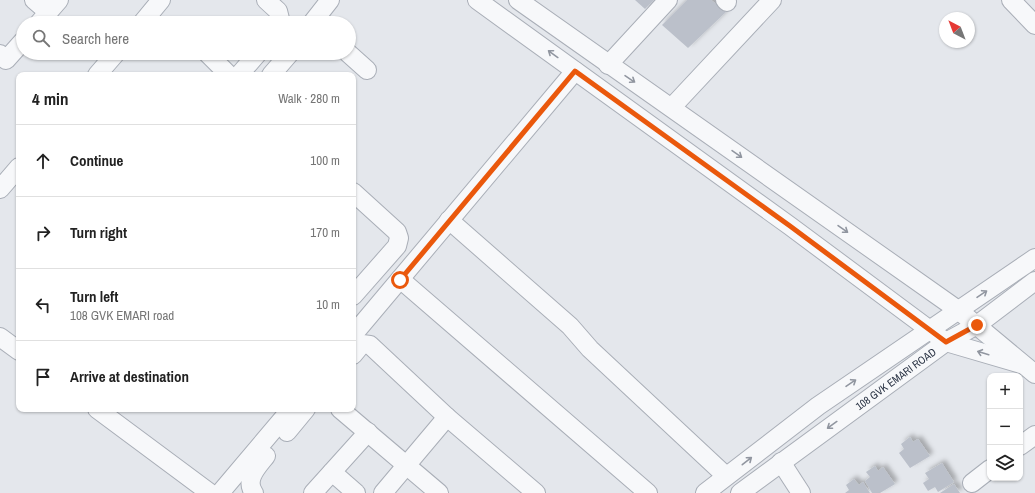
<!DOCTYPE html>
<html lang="en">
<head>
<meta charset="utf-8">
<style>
	:root { --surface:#fff; --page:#f6f6f6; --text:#222; --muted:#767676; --line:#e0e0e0 }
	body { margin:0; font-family:"Archivo Narrow",sans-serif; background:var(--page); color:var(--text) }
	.controls { position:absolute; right:12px; bottom:12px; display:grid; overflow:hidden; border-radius:8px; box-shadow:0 1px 3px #0004 }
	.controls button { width:36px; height:36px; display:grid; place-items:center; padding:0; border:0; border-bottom:1px solid var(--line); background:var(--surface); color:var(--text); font:20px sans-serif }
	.compass { position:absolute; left:939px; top:12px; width:36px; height:36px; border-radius:50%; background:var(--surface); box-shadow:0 1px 3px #0004; rotate:318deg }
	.stop { position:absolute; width:12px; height:12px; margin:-9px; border:3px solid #ea580c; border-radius:50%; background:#fff }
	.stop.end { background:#ea580c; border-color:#fff; box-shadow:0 1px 4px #0008 }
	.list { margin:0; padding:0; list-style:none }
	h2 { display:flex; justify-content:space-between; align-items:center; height:52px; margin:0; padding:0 16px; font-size:17px }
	h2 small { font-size:13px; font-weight:400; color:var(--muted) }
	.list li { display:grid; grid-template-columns:26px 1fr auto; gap:12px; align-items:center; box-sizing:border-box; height:72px; padding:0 16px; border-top:1px solid var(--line) }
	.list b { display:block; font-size:15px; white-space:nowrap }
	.list p { margin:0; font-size:13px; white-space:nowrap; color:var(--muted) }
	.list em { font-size:13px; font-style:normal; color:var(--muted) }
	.icon { flex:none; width:22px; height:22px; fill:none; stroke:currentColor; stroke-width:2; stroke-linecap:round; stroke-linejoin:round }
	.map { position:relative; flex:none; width:1035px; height:493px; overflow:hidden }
	.search { position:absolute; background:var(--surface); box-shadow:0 1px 3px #0004; left:16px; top:16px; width:340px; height:44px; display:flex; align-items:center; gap:10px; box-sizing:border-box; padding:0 14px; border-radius:22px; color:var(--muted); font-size:15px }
	.panel { position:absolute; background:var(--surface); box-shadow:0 1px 3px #0004; left:16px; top:72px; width:340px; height:340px; border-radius:8px }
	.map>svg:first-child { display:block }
	.building { fill:#bbc0ca; filter:url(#shadow) }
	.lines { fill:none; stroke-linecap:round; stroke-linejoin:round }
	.minor-casing { stroke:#a9aeb7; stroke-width:20 }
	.minor { stroke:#f7f8fa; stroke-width:18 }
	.oneway { stroke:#9196a0 }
	.route { stroke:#ea580c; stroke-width:5 }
	.labels { text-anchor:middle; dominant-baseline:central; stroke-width:3; stroke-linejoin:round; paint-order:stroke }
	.street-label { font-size:11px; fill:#2b3445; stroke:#f4f6f9 }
</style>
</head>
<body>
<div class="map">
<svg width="1035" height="493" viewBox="0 0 1035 493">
	<defs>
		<filter id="shadow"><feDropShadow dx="3.5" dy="-3.5" stdDeviation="2" flood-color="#0004"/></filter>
	</defs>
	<rect width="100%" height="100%" fill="#e4e7ec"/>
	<g class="building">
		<path d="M635 0H654L645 9Z"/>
		<path d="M687 0H711L726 12 688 48 662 25Z"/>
		<path d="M910 437 913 442 918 439 930 456 910 468 899 453 904 449 901 444Z"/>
		<path d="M942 463 954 482 938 492 935 487 928 491 923 483 929 479 925 473Z"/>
		<path d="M875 466 878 471 883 467 895 484 880 493H872L865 481 870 477 866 472Z"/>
		<path d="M854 479 859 485 863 482 870 493H845L849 490 846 485Z"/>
		<path d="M954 484 960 493H940Z"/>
	</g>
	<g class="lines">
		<g class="minor-casing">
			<g id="minor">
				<path d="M34 0 48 12"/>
				<path d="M266 0 278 11 281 23"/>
				<path d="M477 0 790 226 946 342 1021 364"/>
				<path d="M518 0 958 310 1035 374"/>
				<path d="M725 0 727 2"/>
				<path d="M1011 0 1035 25"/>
				<path d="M39 23 59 0"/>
				<path d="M142 23 161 0"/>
				<path d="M312 23 330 0"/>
				<path d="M207 53 229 75"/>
				<path d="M348 53 367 70"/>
				<path d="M0 54 6 60 23 41"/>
				<path d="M608 65 668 0"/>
				<path d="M97 75 116 53"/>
				<path d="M239 75 258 53"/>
				<path d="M271 75 290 53"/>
				<path d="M672 107 772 0"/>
				<path d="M0 189 19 167"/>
				<path d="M353 192 397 232 399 238 397 246 353 296"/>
				<path d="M449 220 570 326 590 349 726 476"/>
				<path d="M400 279 648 493"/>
				<path d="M353 335 575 71"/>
				<path d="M0 337 19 351"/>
				<path d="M353 355 362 344 370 345 447 417 536 493"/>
				<path d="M97 409 210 493"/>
				<path d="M340 409 439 493"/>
				<path d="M287 432 306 409"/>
				<path d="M1020 446 1035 435"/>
				<path d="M781 462 801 493"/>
				<path d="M332 472 356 493"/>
				<path d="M972 483 990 469"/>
				<path d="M220 493 291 409"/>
				<path d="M254 493C244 480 258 466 266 456"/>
				<path d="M313 493 368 432"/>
				<path d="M383 493 447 417"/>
				<path d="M705 493 818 406 1035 258"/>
				<path id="s1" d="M740 493 946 342 977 325 1035 281"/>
			</g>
		</g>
		<use href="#minor" class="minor"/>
	</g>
	<defs><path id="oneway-shaft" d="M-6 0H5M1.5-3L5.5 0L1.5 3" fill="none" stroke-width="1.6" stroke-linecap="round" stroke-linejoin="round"/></defs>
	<g class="oneway">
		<use href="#oneway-shaft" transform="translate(553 54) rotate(-144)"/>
		<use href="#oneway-shaft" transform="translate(630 79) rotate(34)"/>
		<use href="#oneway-shaft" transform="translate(737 154) rotate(35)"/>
		<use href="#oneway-shaft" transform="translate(843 229) rotate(35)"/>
		<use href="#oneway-shaft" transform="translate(982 294) rotate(-34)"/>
		<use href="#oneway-shaft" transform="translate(983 353) rotate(-163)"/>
		<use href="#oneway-shaft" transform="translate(851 383) rotate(-34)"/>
		<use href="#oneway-shaft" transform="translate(832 425) rotate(144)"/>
		<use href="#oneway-shaft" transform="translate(747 461) rotate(-38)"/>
	</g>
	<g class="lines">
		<path class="route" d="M400 280 575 71 790 226 946 342 977 325"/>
	</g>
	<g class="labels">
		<g class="street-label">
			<text stroke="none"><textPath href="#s1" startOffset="193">108 GVK EMARI ROAD</textPath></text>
		</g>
	</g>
</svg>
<div class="controls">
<button>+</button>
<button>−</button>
<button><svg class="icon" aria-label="layers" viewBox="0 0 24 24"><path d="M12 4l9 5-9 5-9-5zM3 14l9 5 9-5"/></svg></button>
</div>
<svg class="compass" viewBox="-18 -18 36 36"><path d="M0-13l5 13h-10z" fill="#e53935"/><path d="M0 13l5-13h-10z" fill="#767676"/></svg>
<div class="stop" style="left:400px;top:280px"></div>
<div class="stop end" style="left:977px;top:325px"></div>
<div class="search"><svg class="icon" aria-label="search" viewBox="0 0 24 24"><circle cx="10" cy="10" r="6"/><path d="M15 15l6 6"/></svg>Search here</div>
<section class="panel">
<h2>4 min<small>Walk · 280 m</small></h2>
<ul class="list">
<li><svg class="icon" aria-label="ahead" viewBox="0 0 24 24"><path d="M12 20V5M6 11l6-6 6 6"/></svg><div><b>Continue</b></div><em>100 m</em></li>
<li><svg class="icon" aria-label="right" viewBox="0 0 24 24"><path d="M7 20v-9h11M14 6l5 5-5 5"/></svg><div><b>Turn right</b></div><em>170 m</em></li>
<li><svg class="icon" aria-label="left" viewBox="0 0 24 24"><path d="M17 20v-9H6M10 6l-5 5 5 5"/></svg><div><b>Turn left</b><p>108 GVK EMARI road</p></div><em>10 m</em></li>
<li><svg class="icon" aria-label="arrive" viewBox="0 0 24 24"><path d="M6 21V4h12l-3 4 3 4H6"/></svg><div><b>Arrive at destination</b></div></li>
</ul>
</section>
</div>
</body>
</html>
